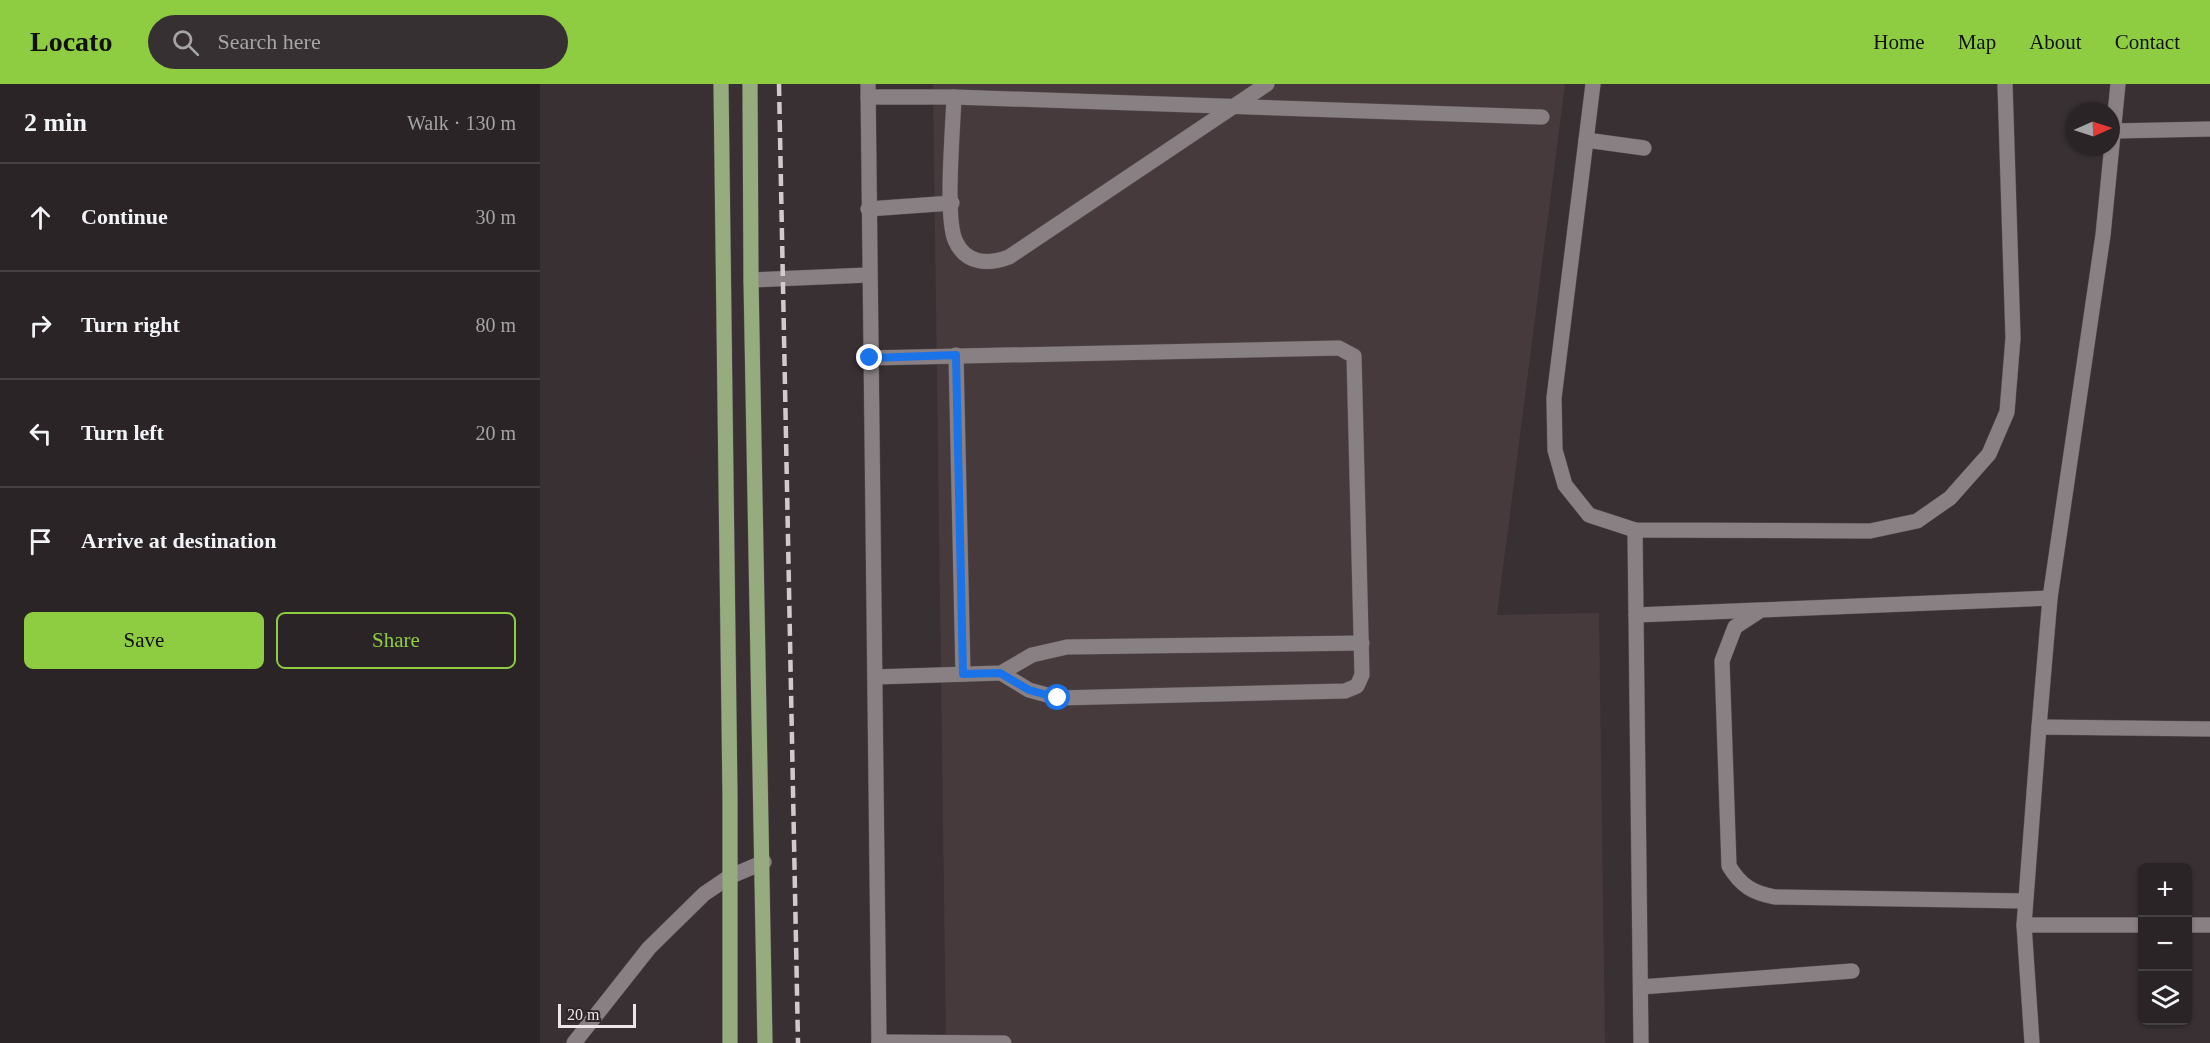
<!DOCTYPE html>
<html lang="en">
<head>
<meta charset="utf-8">
<style>
	:root { --surface:#2a2426; --page:#363032; --text:#f1f3f6; --muted:#a5a4a7; --line:#464143; --accent:#8ecd42 }
	body { margin:0; font-family:"Times New Roman",serif; background:var(--page); color:var(--text) }
	.controls { position:absolute; right:18px; bottom:18px; display:grid; overflow:hidden; border-radius:9px; box-shadow:0 2px 4px #0004 }
	.controls button { width:54px; height:54px; display:grid; place-items:center; padding:0; border:0; border-bottom:2px solid var(--line); background:var(--surface); color:var(--text); font:30px sans-serif }
	.compass { position:absolute; left:1526px; top:18px; width:54px; height:54px; border-radius:50%; background:var(--surface); box-shadow:0 2px 4px #0004; rotate:87deg }
	.scale { position:absolute; left:18px; bottom:15px; width:78px; box-sizing:border-box; padding-left:6px; border:3px solid #ece6e8; border-top:0; font-size:16px; line-height:21px; white-space:nowrap; color:#ece6e8; -webkit-text-stroke:4px #2e2629; paint-order:stroke }
	.stop { position:absolute; width:18px; height:18px; margin:-14px; border:4px solid #1a73e8; border-radius:50%; background:#fff }
	.stop.end { background:#1a73e8; border-color:#fff; box-shadow:0 2px 6px #0008 }
	.list { margin:0; padding:0; list-style:none }
	h2 { display:flex; justify-content:space-between; align-items:center; height:78px; margin:0; padding:0 24px; font-size:26px }
	h2 small { font-size:20px; font-weight:400; color:var(--muted) }
	.list li { display:grid; grid-template-columns:39px 1fr auto; gap:18px; align-items:center; box-sizing:border-box; height:108px; padding:0 24px; border-top:2px solid var(--line) }
	.list b { display:block; font-size:22px; white-space:nowrap }
	.list em { font-size:20px; font-style:normal; color:var(--muted) }
	.actions { display:flex; gap:12px; padding:18px 24px }
	.actions a { flex:1; padding:14px 0; border:2px solid var(--accent); border-radius:9px; text-align:center; font-size:21px; color:var(--accent) }
	.actions .main { background:var(--accent); color:#111 }
	.icon { flex:none; width:33px; height:33px; fill:none; stroke:currentColor; stroke-width:2; stroke-linecap:round; stroke-linejoin:round }
	.map { position:relative; flex:none; width:1670px; height:959px; overflow:hidden }
	header { display:flex; align-items:center; gap:36px; box-sizing:border-box; height:84px; padding:0 30px; background:var(--accent); color:#111 }
	header strong { font-size:28px }
	nav { display:flex; gap:33px; margin-inline-start:auto; font-size:21px }
	.search { width:420px; height:54px; background:var(--page); display:flex; align-items:center; gap:15px; box-sizing:border-box; padding:0 21px; border-radius:33px; color:var(--muted); font-size:22px }
	main { display:flex }
	aside { flex:1; background:var(--surface) }
	.map>svg:first-child { display:block }
	.built { fill:#473a3d }
	.lines { fill:none; stroke-linecap:round; stroke-linejoin:round }
	.minor-casing { stroke:#544e50; stroke-width:16 }
	.major-casing { stroke:#544e50; stroke-width:16 }
	.minor { stroke:#898083; stroke-width:15 }
	.major { stroke:#97ac7e; stroke-width:15 }
	.rail { stroke:#d0cacc; stroke-width:4.5; stroke-dasharray:12 6; stroke-linecap:butt }
	.route { stroke:#1a73e8; stroke-width:8 }
</style>
</head>
<body>
<header>
<strong>Locato</strong>
<div class="search"><svg class="icon" aria-label="search" viewBox="0 0 24 24"><circle cx="10" cy="10" r="6"/><path d="M15 15l6 6"/></svg>Search here</div>
<nav><a>Home</a><a>Map</a><a>About</a><a>Contact</a></nav>
</header>
<main>
<aside>
<h2>2 min<small>Walk · 130 m</small></h2>
<ul class="list">
<li><svg class="icon" aria-label="ahead" viewBox="0 0 24 24"><path d="M12 20V5M6 11l6-6 6 6"/></svg><div><b>Continue</b></div><em>30 m</em></li>
<li><svg class="icon" aria-label="right" viewBox="0 0 24 24"><path d="M7 20v-9h11M14 6l5 5-5 5"/></svg><div><b>Turn right</b></div><em>80 m</em></li>
<li><svg class="icon" aria-label="left" viewBox="0 0 24 24"><path d="M17 20v-9H6M10 6l-5 5 5 5"/></svg><div><b>Turn left</b></div><em>20 m</em></li>
<li><svg class="icon" aria-label="arrive" viewBox="0 0 24 24"><path d="M6 21V4h12l-3 4 3 4H6"/></svg><div><b>Arrive at destination</b></div></li>
</ul>
<div class="actions"><a class="main">Save</a><a>Share</a></div>
</aside>
<div class="map">
<svg width="1670" height="959" viewBox="0 0 1670 959">
	<rect width="100%" height="100%" fill="#383033"/>
	<path class="built" d="M393 0H1025L957 531 1059 529 1065 959H406Z"/>
	<g class="lines">
		<g class="minor-casing">
			<g id="minor">
				<path d="M328 0 339 959"/>
				<path d="M1053 0 1014 314 1015 366 1025 401 1049 431 1095 446 1330 447 1377 437 1410 414 1449 370 1467 328 1473 254 1465 0"/>
				<path d="M328 13H414L1002 33"/>
				<path d="M414 13C413 44 405 132 415 156 425 180 448 181 469 173L727 0"/>
				<path d="M1574 47 1670 45"/>
				<path d="M1046 56 1104 64"/>
				<path d="M328 125 412 119"/>
				<path d="M211 196 328 191"/>
				<path d="M416 271 423 590"/>
				<path d="M330 274 799 264 814 272 822 591 817 602 805 607 518 614 489 606 461 589"/>
				<path d="M1095 446 1101 959"/>
				<path d="M1096 531 1219 526"/>
				<path d="M335 593 461 589 492 571 527 563 822 559"/>
				<path d="M1499 643 1670 645"/>
				<path d="M1485 817 1235 813C1213 809 1201 802 1189 782L1182 577 1195 543 1221 526 1510 514"/>
				<path d="M1484 841H1602"/>
				<path d="M1648 841H1670"/>
				<path d="M1101 903 1312 887"/>
				<path d="M339 958 464 959"/>
				<path d="M34 959 109 864 164 810 189 793 224 778"/>
				<path d="M1492 959 1484 841 1499 643 1510 514 1563 151 1578 0"/>
			</g>
		</g>
		<g class="major-casing">
			<g id="major">
				<path d="M181 0 190 713V959"/>
				<path d="M210 0 211 196 225 959"/>
			</g>
		</g>
		<use href="#minor" class="minor"/>
		<use href="#major" class="major"/>
		<path class="rail" d="M239 0 258 959"/>
	</g>
	<g class="lines">
		<path class="route" d="M330 274 416 271 423 590 460 589 489 606 518 614"/>
	</g>
</svg>
<div class="controls">
<button>+</button>
<button>−</button>
<button><svg class="icon" aria-label="layers" viewBox="0 0 24 24"><path d="M12 4l9 5-9 5-9-5zM3 14l9 5 9-5"/></svg></button>
</div>
<svg class="compass" viewBox="-18 -18 36 36"><path d="M0-13l5 13h-10z" fill="#e53935"/><path d="M0 13l5-13h-10z" fill="#a5a4a7"/></svg>
<div class="scale">20 m</div>
<div class="stop" style="left:518px;top:614px"></div>
<div class="stop end" style="left:330px;top:274px"></div>
</div>
</main>
</body>
</html>
